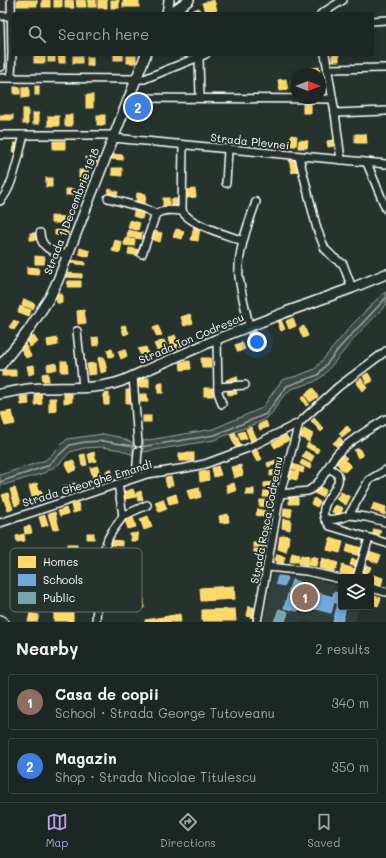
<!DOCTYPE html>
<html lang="en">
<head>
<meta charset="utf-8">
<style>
	:root { --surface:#1c2622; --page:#29322f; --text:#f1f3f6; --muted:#a0a5a5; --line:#3a4340; --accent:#bca0f2 }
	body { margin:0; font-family:Mali,sans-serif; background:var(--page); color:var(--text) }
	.controls { position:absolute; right:12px; bottom:12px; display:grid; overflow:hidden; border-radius:4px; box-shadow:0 2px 6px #0003 }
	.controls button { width:36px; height:36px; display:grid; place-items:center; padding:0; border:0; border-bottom:1px solid var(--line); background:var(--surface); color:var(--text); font:20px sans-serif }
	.compass { position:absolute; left:290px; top:68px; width:36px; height:36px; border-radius:50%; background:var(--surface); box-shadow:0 2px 6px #0003; rotate:90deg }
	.you { position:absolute; left:257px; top:342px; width:14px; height:14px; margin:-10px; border:3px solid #fff; border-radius:50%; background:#1a73e8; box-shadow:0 0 0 6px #1a73e833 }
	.badge { display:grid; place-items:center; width:26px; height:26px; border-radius:50%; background:var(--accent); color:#fff; font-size:13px; font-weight:700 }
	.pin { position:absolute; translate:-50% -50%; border:2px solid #fff; box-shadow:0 1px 4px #0006 }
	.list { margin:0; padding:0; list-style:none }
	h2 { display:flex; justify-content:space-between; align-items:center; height:52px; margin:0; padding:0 16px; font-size:17px }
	h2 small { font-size:13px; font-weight:400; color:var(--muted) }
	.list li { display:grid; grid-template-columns:26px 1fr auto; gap:12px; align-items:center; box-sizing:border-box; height:56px; margin:0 8px 8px; padding:0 8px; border:1px solid var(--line); border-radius:4px }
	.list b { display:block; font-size:15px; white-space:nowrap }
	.list p { margin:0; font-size:13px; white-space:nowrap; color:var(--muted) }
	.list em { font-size:13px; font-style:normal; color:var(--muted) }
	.icon { flex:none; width:22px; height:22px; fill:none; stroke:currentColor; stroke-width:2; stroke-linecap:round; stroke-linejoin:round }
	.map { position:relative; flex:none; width:386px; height:622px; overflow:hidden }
	.search { position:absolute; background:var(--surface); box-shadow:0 2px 6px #0003; left:12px; right:12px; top:12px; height:44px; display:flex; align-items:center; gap:10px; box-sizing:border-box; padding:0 14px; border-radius:4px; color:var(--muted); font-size:15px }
	.sheet { height:180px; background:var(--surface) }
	nav { display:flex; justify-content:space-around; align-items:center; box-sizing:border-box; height:56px; border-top:1px solid var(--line); background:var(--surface); font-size:11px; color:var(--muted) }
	nav a { display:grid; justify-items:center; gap:2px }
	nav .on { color:var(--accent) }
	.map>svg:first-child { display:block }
	.built { fill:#333f3a }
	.green { fill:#3e4944; stroke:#9ea4a2 }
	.homes { fill:#ffd966; stroke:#ffe494 }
	.schools { fill:#6fa8dc; stroke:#9ac2e6 }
	.public { fill:#76a5af; stroke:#9fc0c7 }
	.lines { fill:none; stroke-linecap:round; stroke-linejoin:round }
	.stream { stroke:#a4a9a7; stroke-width:1.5 }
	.minor-casing { stroke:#fff; stroke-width:10 }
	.major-casing { stroke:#fff; stroke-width:12 }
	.minor { stroke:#26332d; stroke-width:7 }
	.major { stroke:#26332d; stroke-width:9 }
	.labels { text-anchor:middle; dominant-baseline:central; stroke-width:4; stroke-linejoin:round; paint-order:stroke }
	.street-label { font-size:11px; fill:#fff; stroke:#26332d }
	.key { fill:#26332d; stroke:#67706c; stroke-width:1 }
	.key-label { font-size:11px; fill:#fff }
</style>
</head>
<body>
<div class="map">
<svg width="386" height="622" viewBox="0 0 386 622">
	<rect width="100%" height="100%" fill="#26332d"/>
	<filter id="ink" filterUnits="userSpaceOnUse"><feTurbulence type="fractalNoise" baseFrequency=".025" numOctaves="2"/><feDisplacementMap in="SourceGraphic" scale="8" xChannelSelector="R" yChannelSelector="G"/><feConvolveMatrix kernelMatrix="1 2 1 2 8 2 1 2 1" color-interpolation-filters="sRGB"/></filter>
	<g filter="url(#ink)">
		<path class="built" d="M273 574 319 581 341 587V607H359L355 622H264Z"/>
		<g class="green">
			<path d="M386 292V305L356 336 323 376 314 382 291 389 281 399 272 413 262 421 214 440 143 452V441L213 429 262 408 282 380 297 376 315 369 351 326 381 295Z"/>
			<path d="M103 434 119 437 133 443V455L121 450 102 447 84 448 70 452 59 464 44 473 0 486V475L46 460 67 439Z"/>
		</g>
		<g class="homes">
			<rect x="17" y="0" width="20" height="6"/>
			<rect x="42" y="0" width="8" height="7"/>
			<rect x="54" y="0" width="8" height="7"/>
			<path d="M65 0H73L74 8H65Z"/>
			<path d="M76 0H85L86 7H77Z"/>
			<rect x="88" y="0" width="8" height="7"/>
			<rect x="98" y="0" width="9" height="8"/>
			<rect x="111" y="0" width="8" height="8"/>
			<rect x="123" y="0" width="16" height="7"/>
			<path d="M214 0 217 10 206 13 202 3Z"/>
			<path d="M199 8 201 14H186V13Z"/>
			<rect x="48" y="54" width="7" height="8"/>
			<rect x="114" y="54" width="9" height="6"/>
			<path d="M58 55H65V63H59Z"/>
			<rect x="332" y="55" width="7" height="6"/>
			<rect x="34" y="56" width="11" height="7"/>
			<rect x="73" y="56" width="9" height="7"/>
			<rect x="127" y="56" width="9" height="7"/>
			<rect x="87" y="57" width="6" height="9"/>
			<path d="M319 67 320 74H310V68Z"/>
			<path d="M286 79 288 90 280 91 278 80Z"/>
			<path d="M291 80H296V89L291 90Z"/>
			<rect x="35" y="86" width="4" height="9"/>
			<rect x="14" y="87" width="6" height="7"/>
			<path d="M22 87H29V97L22 98Z"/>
			<rect x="86" y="95" width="7" height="13"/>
			<rect x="303" y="104" width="8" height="9"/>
			<path d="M131 108 140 112 137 119 128 115Z"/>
			<rect x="23" y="109" width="5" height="15"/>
			<rect x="33" y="113" width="6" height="11"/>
			<rect x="0" y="115" width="13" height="5"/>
			<rect x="65" y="115" width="7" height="11"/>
			<rect x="97" y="115" width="8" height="10"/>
			<rect x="48" y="116" width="11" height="10"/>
			<path d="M355 134H366L367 143H355Z"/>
			<path d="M291 135 297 136 296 146H291Z"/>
			<path d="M299 140 308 141 307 148H298Z"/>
			<path d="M334 140V146L328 147 327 141Z"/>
			<rect x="53" y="141" width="12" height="8"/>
			<path d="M14 143H19L17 152H12Z"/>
			<path d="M111 154 123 155V160L111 159Z"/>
			<rect x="86" y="157" width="11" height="6"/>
			<path d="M294 159 298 171 292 173 289 160Z"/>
			<path d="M112 168H122V176L112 175Z"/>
			<rect x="79" y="170" width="9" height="8"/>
			<rect x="46" y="178" width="6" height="9"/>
			<rect x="66" y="189" width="8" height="6"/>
			<path d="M109 189 118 192 116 199 107 196Z"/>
			<path d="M195 189 196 197 187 198 186 190Z"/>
			<path d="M137 193 146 194 145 203 136 201Z"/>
			<rect x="163" y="198" width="6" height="9"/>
			<path d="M171 199H179V206L171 207Z"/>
			<path d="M135 208 144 211 142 219 133 216Z"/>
			<path d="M51 216 65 217 64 223H51Z"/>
			<path d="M130 220 140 223 138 230 128 228Z"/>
			<path d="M194 226 200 227 198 241 191 240Z"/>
			<path d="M176 229 184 231 182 239 173 237Z"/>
			<path d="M55 230 68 231V236L55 235Z"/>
			<path d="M128 230 142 233 141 239 127 237Z"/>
			<path d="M154 231 162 233 160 242 151 239Z"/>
			<rect x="30" y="233" width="7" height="7"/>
			<path d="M125 238 135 240 134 246 124 245Z"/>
			<path d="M115 240 122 242 120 253 112 251Z"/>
			<path d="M80 248 90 251 89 257 79 254Z"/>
			<path d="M129 248 141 250 140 256 128 254Z"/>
			<path d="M35 256 45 257 44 264H35Z"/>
			<path d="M71 260 85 262V265L70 263Z"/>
			<path d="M27 267 39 268 38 275 27 274Z"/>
			<path d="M65 273 82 274V278L65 277Z"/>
			<path d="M68 281H81V287H67Z"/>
			<path d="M56 294H62V303H57Z"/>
			<path d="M24 299 35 304 33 309 22 305Z"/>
			<path d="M20 306 31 310 29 316 18 312Z"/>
			<path d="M84 310 86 323 78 324 77 311Z"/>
			<path d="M190 314 193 323 184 326 181 317Z"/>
			<path d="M293 318 296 326 289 329 286 321Z"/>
			<path d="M14 320 19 323 14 330 9 327Z"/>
			<path d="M281 320 285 329 281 331 277 321Z"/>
			<path d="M125 325 129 333 124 335 121 326Z"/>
			<path d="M158 326 162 335 157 337 153 328Z"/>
			<path d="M304 326 308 336 303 338 299 328Z"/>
			<path d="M255 328 257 335 249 338 247 331Z"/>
			<path d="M175 335 180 347 172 350 168 338Z"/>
			<path d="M34 336 38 342 30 347 26 340Z"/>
			<path d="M98 337 99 345 93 346 92 338Z"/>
			<path d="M57 338 58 345 48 347 47 340Z"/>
			<path d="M164 340 167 347 157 350 154 344Z"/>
			<path d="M242 342 245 349 238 352 235 345Z"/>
			<path d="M25 344 31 356 26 358 20 347Z"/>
			<path d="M146 347 148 354 141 356 138 349Z"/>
			<path d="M112 349 114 356 109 357 107 350Z"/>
			<path d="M125 349 127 356 121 359 118 351Z"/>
			<path d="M104 357 107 371 101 373 98 358Z"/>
			<path d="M201 358H211V368H202Z"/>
			<path d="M61 361H67L68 372H61Z"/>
			<path d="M190 361 191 369 181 370 180 362Z"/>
			<path d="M56 363 57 369 48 371 47 365Z"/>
			<path d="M95 363 96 374 88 375 87 364Z"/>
			<path d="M34 365 35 373 29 375 27 366Z"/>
			<rect x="2" y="370" width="14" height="6"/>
			<path d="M48 373 49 381H43L42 374Z"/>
			<path d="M368 373 373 381 367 384 363 376Z"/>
			<path d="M237 376 238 380 227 384 226 380Z"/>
			<rect x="138" y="378" width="11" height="9"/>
			<path d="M361 378 367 388 363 391 356 382Z"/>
			<rect x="158" y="383" width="5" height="10"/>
			<rect x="204" y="388" width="9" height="8"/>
			<path d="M236 388 237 394 228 395 227 389Z"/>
			<path d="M313 388 318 397 310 402 305 394Z"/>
			<path d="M126 390H131L132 403H126Z"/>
			<path d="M41 392 42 404 35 405V393Z"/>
			<path d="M109 393V405H104L103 394Z"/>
			<path d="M64 394H72V402L64 403Z"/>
			<path d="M140 394H147L148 402H140Z"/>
			<path d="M28 396 29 404 21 405 20 397Z"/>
			<path d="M304 396 309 404 306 406 301 398Z"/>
			<path d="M49 398H56V411L49 412Z"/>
			<path d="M12 411 15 424 5 426 1 413Z"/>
			<rect x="143" y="416" width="8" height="6"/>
			<path d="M314 418 324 429 321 432 311 421Z"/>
			<path d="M266 421 268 427 260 430 258 425Z"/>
			<path d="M347 426 351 430 342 437 339 433Z"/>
			<path d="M251 427 257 439 251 442 246 429Z"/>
			<path d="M304 429 313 434 309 442 300 437Z"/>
			<path d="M244 431 247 438 241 440 238 433Z"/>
			<path d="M235 432 241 446 236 448 230 434Z"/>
			<path d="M286 435 289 440 275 448 272 443Z"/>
			<path d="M340 437 344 443 338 448 333 443Z"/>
			<path d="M308 443 319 449 317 453 306 447Z"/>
			<path d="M359 448 363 456 358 458 354 450Z"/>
			<path d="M256 449 262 459 257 462 251 451Z"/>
			<path d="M305 451 314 456 311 462 302 457Z"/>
			<path d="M94 452 96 461 90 463 88 454Z"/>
			<rect x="179" y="453" width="15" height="8"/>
			<path d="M341 453 347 458 339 466 334 461Z"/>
			<path d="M85 454 87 465 82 466 80 455Z"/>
			<path d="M282 458 283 462 268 467 267 463Z"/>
			<path d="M73 460 77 469 69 473 65 463Z"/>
			<path d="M302 460 312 465 310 469 300 464Z"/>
			<path d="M345 460 351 466 345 472 339 467Z"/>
			<path d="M293 464 304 468 303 473 291 468Z"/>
			<path d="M241 465 243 475 234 478 231 467Z"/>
			<path d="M98 466 99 472 92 474 90 468Z"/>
			<path d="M218 466 221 475 214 477 212 468Z"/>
			<path d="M111 469 114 479 109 481 106 471Z"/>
			<path d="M281 470V475L270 476V471Z"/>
			<path d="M290 470 299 472 297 480 288 478Z"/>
			<path d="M208 471 209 480 200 482 199 472Z"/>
			<path d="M101 472 103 480 94 483 92 474Z"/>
			<path d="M171 477 173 485 167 487 165 478Z"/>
			<path d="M274 482V487H264V483Z"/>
			<path d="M37 483 39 491 31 493 29 486Z"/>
			<path d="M75 483 77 491 66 494 64 486Z"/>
			<path d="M234 483 236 491 228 493 226 485Z"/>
			<path d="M318 486 326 490 322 497 314 493Z"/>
			<path d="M199 487 201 497 190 500 187 490Z"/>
			<path d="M15 488 20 504 15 506 10 489Z"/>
			<path d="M133 489 136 497 125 499 123 492Z"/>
			<rect x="246" y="489" width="8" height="6"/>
			<path d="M41 490 44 498 33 501 31 493Z"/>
			<path d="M141 491 143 500 138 501 136 493Z"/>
			<path d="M264 491H274V497H263Z"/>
			<path d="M341 492 350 497 346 505 336 499Z"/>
			<path d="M8 493 13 509 8 511 2 495Z"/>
			<path d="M176 494 178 502 169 504 167 497Z"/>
			<path d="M289 497 298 498V504H289Z"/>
			<path d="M314 498 320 502 317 507 311 504Z"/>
			<path d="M163 499 167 509 159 512 155 502Z"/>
			<path d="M260 500H270L269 507 259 506Z"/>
			<path d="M78 503 80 511 73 513 71 505Z"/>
			<path d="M374 503 386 507 385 515 371 510Z"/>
			<path d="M335 505 343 508 340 515 332 512Z"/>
			<path d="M66 508 68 514 60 516 58 511Z"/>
			<path d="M284 508 292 509 291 517 283 516Z"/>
			<path d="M258 509 268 512 267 518 256 515Z"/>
			<path d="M55 512 59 528 53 530 48 514Z"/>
			<path d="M228 514 229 522 220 523 219 516Z"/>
			<path d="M45 515 48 525 42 527 39 517Z"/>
			<path d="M148 516 152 527 144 530 140 519Z"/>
			<path d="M133 517 136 527 128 529 125 520Z"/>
			<path d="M283 519 291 520 290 530 282 528Z"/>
			<path d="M30 526 32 533 25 534 24 527Z"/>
			<path d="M374 529 381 531 378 538 372 536Z"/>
			<rect x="87" y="533" width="7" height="6"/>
			<path d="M138 533V541H131L130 534Z"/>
			<path d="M24 534 25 541 17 542 16 536Z"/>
			<path d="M283 535 289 536 288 544 279 542 280 536 282 537Z"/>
			<path d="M330 538 343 542 340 553 327 550Z"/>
			<path d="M111 540 122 541V546L111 545Z"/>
			<path d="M267 542 268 547H253V543Z"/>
			<path d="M279 542 288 544 286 552 278 549Z"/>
			<rect x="68" y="544" width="9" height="9"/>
			<path d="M348 544 355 546 353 554 346 552Z"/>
			<path d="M355 546 362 548 360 556 353 554Z"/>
			<rect x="254" y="549" width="10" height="6"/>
			<path d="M369 551 381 555 378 563 367 559Z"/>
			<path d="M292 553 299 555 298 562H290Z"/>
			<path d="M277 554 285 557 283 564 277 562V561L275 560Z"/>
			<path d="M301 555 309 557 307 566 298 564Z"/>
			<path d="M313 556 318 558 316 567 308 565 311 557 312 558Z"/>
			<path d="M322 558 338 563 336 570 334 569V572L319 568Z"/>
			<path d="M352 559 360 561 358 567 350 565Z"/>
			<path d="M363 564 371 567 369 572 367 571 365 577 359 576Z"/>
			<path d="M342 565 355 569 353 577 340 573Z"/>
			<path d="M257 566 263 567 260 580 254 579Z"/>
			<path d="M370 574 383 578 381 586 371 583V577H369Z"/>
			<path d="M234 586 235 599 201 601 200 588Z"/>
			<path d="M371 595 381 598 378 606 371 604Z"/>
			<path d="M144 599V608H136V600Z"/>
			<path d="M249 606 255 608 253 618 247 616Z"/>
			<path d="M235 609 236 621H202V610Z"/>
			<rect x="54" y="612" width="19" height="9"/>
			<path d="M30 613 39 615 37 622H28Z"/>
			<path d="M180 614 181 622H145V620Z"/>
		</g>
		<g class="schools">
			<path d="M278 576 287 577 285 586 276 584Z"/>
			<path d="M292 580 299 582 297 587 333 597 334 592 341 594V607H346L342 622H333L338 604 334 602 331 613 312 608 314 601 302 598 298 611 284 608Z"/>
		</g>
		<path class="public" d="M279 609 288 612 285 622H274Z"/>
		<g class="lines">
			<path class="stream" d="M0 482 47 466 70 445 85 442 103 441 140 447 215 435 266 414 287 386 318 375 340 347 386 298"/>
			<g class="minor-casing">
				<g id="minor">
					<path d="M11 0 12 53 11 77"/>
					<path d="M321 14 343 0"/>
					<path d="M0 16H14"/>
					<path d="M372 21 386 20"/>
					<path d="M0 24 1 67"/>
					<path d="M325 54 335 113 341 160"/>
					<path d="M199 56 200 98"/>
					<path d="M328 69 386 68"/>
					<path d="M0 78 138 79H144L206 54"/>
					<path d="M129 98 332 99"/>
					<path d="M335 113 386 111"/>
					<path d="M0 135H114"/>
					<path d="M113 138 386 164"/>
					<path d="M183 145 182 211C190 225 228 235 243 241"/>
					<path d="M299 157 317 229 325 249 334 258 343 264 352 288"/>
					<path d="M367 163 386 209"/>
					<path d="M226 183 228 150"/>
					<path d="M108 198 143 208 156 214"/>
					<path d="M0 201C13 189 19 153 24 135"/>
					<path d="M40 233C41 250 54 251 67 255"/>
					<path d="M142 254 156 214C163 209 173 210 182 211"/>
					<path d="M249 326C246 310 241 293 239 277 237 253 248 224 256 202"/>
					<path d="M77 331 83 387"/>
					<path d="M217 339 218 392 222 404"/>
					<path d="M133 376 138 443"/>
					<path d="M218 387 245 385"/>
					<path d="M329 468 337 473C345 488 317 500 325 519 334 520 341 519 349 515L369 480 386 470"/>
					<path d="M136 477 138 451"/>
					<path d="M280 494 308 491C323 483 327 466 337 454 350 440 370 429 386 419"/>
					<path d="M349 515 366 517 386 522"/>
					<path d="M123 516 147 505"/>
					<path d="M325 519 330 526 386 543"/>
					<path d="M0 523 147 474 186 468 205 464 248 448 299 423 338 387 386 351"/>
					<path d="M268 567 306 571 341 579"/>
					<path d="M357 577 369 538"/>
					<path d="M371 588 386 592"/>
					<path d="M96 622C97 599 99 559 108 539 111 531 118 524 123 516L118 484"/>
					<path d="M257 622 280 494 299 423"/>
				</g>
			</g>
			<g class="major-casing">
				<g id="major">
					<path d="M167 14 169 0"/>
					<path d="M169 14 189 0"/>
					<path d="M0 366 28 331 50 297 58 280 146 54"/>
					<path d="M0 394C14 391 28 388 43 388 69 387 97 390 122 381L217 339 286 312 352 288 386 274"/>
					<path d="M0 620 3 622"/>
				</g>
			</g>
			<use href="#minor" class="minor"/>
			<use href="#major" class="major"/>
		</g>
	</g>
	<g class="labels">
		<g class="street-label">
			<text transform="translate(250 141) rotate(6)">Strada Plevnei</text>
			<text transform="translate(71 211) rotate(-69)">Strada 1 Decembrie 1918</text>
			<text transform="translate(191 338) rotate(-23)">Strada Ion Codrescu</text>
			<text transform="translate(87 483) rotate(-17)">Strada Gheorghe Emandi</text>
			<text transform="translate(266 520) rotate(-79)">Strada Roșca Codreanu</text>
		</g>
	</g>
	<rect x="10" y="548" width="132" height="64" rx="6" class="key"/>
	<rect x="18" y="556" width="18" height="12" fill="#ffd966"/>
	<rect x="18" y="574" width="18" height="12" fill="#6fa8dc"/>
	<rect x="18" y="592" width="18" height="12" fill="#76a5af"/>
	<g class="key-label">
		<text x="43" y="566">Homes</text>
		<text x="43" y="584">Schools</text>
		<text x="43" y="602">Public</text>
	</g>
</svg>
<div class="controls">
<button><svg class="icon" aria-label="layers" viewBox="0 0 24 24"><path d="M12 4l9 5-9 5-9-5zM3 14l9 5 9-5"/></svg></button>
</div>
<svg class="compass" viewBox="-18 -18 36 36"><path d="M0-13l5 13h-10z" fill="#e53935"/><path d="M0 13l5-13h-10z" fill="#a0a5a5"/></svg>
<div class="you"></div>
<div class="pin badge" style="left:305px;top:597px;background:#8d6e63">1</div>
<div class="pin badge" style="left:138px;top:107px;background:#3f7fe0">2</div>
<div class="search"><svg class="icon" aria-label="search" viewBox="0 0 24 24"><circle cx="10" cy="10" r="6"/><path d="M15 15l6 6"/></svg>Search here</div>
</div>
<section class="sheet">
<h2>Nearby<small>2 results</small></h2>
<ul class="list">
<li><span class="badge" style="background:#8d6e63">1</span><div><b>Casa de copii</b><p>School · Strada George Tutoveanu</p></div><em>340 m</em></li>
<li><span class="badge" style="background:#3f7fe0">2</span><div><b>Magazin</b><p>Shop · Strada Nicolae Titulescu</p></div><em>350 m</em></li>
</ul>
</section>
<nav>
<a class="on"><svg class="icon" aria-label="map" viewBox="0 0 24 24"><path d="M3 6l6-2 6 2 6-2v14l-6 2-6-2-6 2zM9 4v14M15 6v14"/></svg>Map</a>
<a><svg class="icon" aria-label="directions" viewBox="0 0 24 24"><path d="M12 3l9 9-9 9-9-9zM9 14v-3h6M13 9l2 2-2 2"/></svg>Directions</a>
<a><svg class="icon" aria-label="saved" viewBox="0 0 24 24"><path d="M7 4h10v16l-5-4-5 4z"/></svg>Saved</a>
</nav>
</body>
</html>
